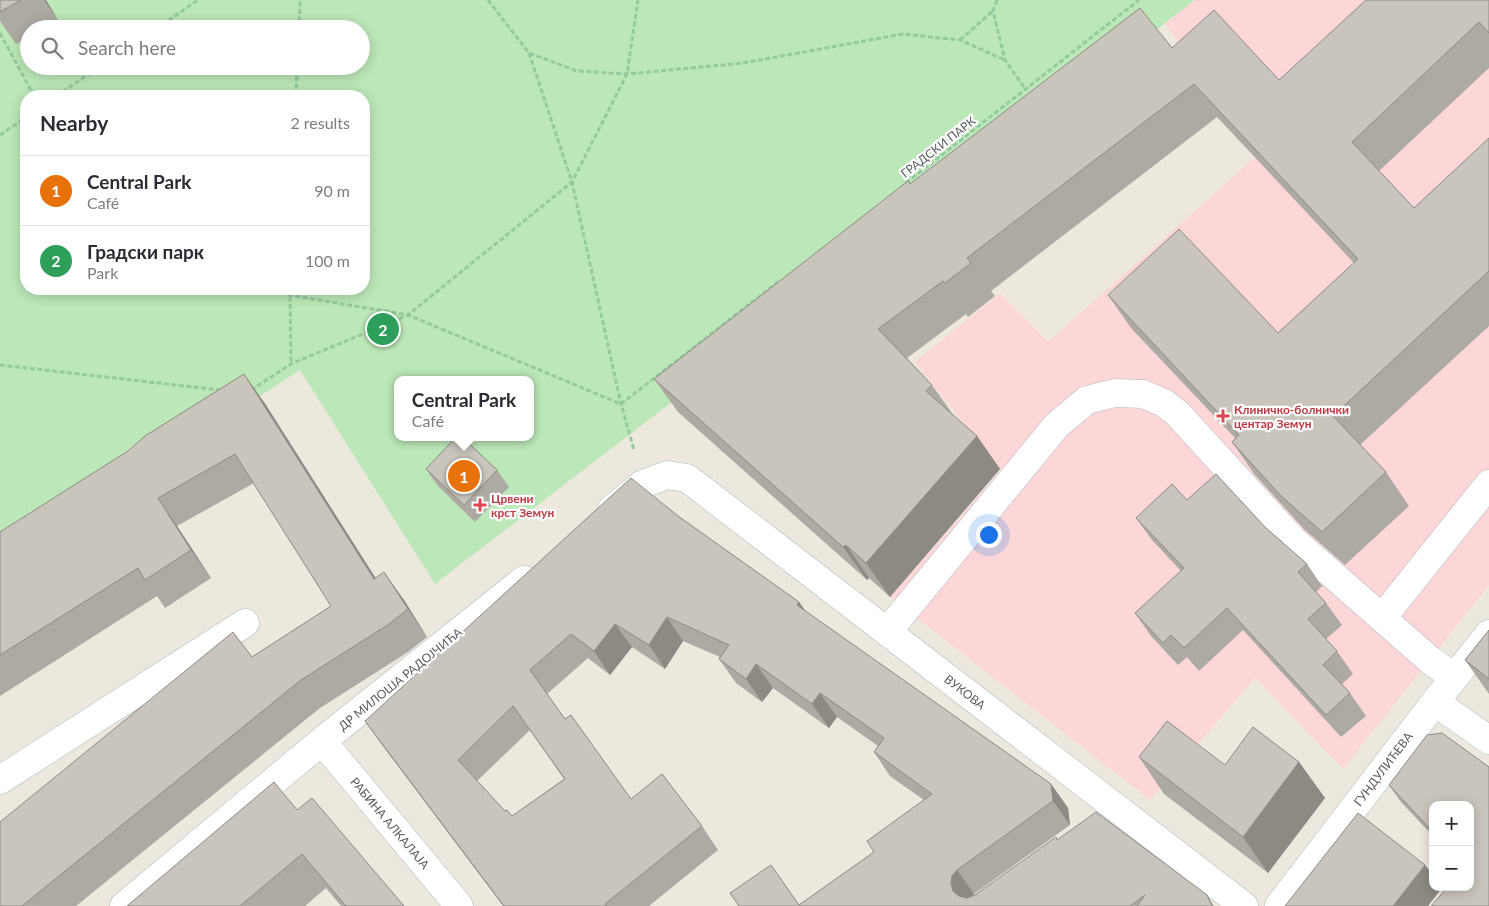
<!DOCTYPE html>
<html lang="en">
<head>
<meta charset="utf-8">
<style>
	:root { --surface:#fff; --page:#f2f2f3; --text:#2b2b33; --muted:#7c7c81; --line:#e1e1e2; --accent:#f7191d }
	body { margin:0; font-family:Lato,sans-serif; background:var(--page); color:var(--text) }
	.controls { position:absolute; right:15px; bottom:15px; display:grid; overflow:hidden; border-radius:10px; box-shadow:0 2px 12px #0003 }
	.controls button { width:45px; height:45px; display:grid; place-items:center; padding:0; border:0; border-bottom:1px solid var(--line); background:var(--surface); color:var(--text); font:25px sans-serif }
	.you { position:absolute; left:988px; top:534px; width:18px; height:18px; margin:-12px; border:4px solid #fff; border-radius:50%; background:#1a73e8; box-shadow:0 0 0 8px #1a73e833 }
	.badge { display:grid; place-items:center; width:32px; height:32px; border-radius:50%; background:var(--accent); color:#fff; font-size:16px; font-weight:700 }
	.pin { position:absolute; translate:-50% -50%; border:2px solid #fff; box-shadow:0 1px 5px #0006 }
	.popup { position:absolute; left:394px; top:376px; width:140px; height:65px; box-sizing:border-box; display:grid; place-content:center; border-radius:10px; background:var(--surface); filter:drop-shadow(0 1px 4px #0005); font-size:16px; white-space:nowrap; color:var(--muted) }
	.popup b { font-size:19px; color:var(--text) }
	.popup::after { content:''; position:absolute; left:50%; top:100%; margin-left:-10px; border:10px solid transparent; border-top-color:var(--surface) }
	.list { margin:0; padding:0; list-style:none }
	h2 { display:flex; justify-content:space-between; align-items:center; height:65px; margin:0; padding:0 20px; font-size:21px }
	h2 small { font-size:16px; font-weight:400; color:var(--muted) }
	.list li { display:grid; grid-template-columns:32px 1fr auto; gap:15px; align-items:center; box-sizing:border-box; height:70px; padding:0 20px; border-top:1px solid var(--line) }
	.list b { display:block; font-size:19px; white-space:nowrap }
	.list p { margin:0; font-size:16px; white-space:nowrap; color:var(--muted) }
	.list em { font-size:16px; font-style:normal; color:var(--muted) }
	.icon { flex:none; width:28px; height:28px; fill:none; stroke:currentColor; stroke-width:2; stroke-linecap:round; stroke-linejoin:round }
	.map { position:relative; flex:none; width:1489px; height:906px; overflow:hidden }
	.search { position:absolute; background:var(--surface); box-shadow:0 2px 12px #0003; left:20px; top:20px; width:350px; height:55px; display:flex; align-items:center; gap:12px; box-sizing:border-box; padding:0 18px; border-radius:28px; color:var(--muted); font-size:19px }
	.panel { position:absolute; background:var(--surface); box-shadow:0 2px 12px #0003; left:20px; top:90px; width:350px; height:205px; border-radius:20px }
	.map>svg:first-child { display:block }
	.medical { fill:#fdd7d7 }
	.green { fill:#bce7b8; fill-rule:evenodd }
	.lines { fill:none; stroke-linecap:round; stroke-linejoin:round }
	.minor-casing { stroke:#b4b8bd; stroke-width:29 }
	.path { stroke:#92cb9c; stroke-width:3; stroke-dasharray:5 2.5; stroke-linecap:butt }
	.minor { stroke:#fff; stroke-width:28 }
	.wall { fill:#ada9a3; fill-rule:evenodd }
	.shaded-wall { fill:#8d8a84 }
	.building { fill:#c9c5bd; stroke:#8d8a84; fill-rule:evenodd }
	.health-dot { fill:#e0444e; stroke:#fff; stroke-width:2 }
	.labels { text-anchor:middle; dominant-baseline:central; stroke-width:4.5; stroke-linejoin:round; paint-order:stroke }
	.street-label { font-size:12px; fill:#575d61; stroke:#fff }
	.health-label { font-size:12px; font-weight:bold; fill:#be3a42; stroke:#fff; text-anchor:start }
</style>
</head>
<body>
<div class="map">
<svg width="1489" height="906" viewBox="0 0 1489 906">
	<rect width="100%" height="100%" fill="#ece8de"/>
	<path class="medical" d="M1195 0H1489V585L1343 769 1255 678 1150 800 890 597 1001 470 915 362 1000 293 1048 342 1269 145 1203 74 1165 24Z"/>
	<path class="green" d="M0 0H1195L435 584 300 370 0 565ZM29 29H361V66H29ZM26 96H364V289H26ZM398 380H530V437H398Z"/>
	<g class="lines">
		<g class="minor-casing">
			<g id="minor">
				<path d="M612 509 643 484 667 475 687 478 1244 906"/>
				<path d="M1382 618 1489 484"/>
				<path d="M887 632 1057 425 1087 400 1115 393 1143 394 1164 403 1178 414 1293 540 1430 660 1454 677"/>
				<path d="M1435 702 1489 740"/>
				<path d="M322 741 459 906"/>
				<path d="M0 780 245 623"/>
				<path d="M124 906 322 741 524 580"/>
				<path d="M1279 906 1435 702 1489 634"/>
			</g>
		</g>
		<g class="path">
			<path d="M488 0 529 53 577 71 627 74 743 63 903 34 960 40 1005 60"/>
			<path d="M997 0 993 11 1005 60 1026 90"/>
			<path d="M156 29 198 0"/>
			<path d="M299 29 300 0"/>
			<path d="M0 33 34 96"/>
			<path d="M960 40 993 11"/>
			<path d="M529 53 572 182 621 404 634 450"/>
			<path d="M56 96 101 66"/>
			<path d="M296 96 297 66"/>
			<path d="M0 135 26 117"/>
			<path d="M906 183 1139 0"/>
			<path d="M274 289 290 295 408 315 621 404 778 282"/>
			<path d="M290 289 291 364"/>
			<path d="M0 365 220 390"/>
			<path d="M251 390 291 364 408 315 572 182 627 74 638 0"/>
		</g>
		<use href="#minor" class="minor"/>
	</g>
	<g class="wall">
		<path d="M0 0H46L58 20 42 29H29V37L16 44 0 21Z"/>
		<path d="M1489 0V68L1379 171 1414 208 1489 138V326L1360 445 1386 472 1409 506 1345 565 1304 529 1255 475 1232 442 1235 438 1131 328 1108 295 1278 333 1354 263 1217 117 991 291 995 296 968 317 966 314 907 358 932 385 954 416 977 436 1000 469 890 597 869 578 867 580 678 412 654 379 910 184 1172 48 1279 80Z"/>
		<path d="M264 402 375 578 404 600 427 637 408 652 320 708 76 906H0L252 657 331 606 254 483 177 526 211 578 165 608 157 596 0 696V532Z"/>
		<path d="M426 469 497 470 509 487 475 522 438 486Z"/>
		<path d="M1187 500 1266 528 1307 564 1322 586 1316 592 1326 603 1342 625 1326 639 1337 651 1353 674 1342 684 1350 693 1366 716 1341 737 1243 630 1199 671 1187 657 1178 665 1151 636 1135 613 1181 571 1152 540 1136 518Z"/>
		<path d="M678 516 799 602 806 612 1051 784 1068 808 1070 825 974 894 972 896 975 895 1058 839 1207 895 1214 906H738L799 905 874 852 924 800 890 776 874 752 878 746 837 717 829 728 773 688 762 702 736 683 719 659 720 657 683 641 665 669 632 647 610 675 588 658 547 694 565 719 631 799 702 826 718 850 649 906H503L382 745 365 721ZM530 730 564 779 512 816 505 811 477 781Z"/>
		<path d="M1489 630V694L1465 660Z"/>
		<path d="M1139 757 1225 765 1299 762 1325 798 1268 873 1164 794Z"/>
		<path d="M1489 767 1470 887V805H1433V836L1401 802 1389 785Z"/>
		<path d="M297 810 404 906H341L326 888 305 906H127Z"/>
	</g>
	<g class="shaded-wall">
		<path d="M44 0H46L58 20Z"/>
		<path d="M244 374 264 402 394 607 374 579Z"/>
		<path d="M977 436 1000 469 890 597 866 563Z"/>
		<path d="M158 498 177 526 211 578 191 550Z"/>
		<path d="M846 545 869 578 867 580 843 547Z"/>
		<path d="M384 572 404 600 427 637 408 609Z"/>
		<path d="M799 602 816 626 797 605Z"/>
		<path d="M667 617 683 641 665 669 649 645Z"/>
		<path d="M615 624 632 647 610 675 594 651Z"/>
		<path d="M756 664 773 688 762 702 746 679Z"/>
		<path d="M820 693 837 717 829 728 812 704Z"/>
		<path d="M1299 762 1325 798 1268 873 1243 837Z"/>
		<path d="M1051 784 1068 808 1070 825 1053 801Z"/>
		<path d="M1425 865 1433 875V887H1441L1442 888 1428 906H1393Z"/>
		<path d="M957 870 974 894 969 900 968 906 953 891 951 883 952 876Z"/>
	</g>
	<g class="building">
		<path d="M0 0H21L0 12Z"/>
		<path d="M1366 0H1489V33L1479 22 1352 142 1414 208 1489 138V271L1333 416 1386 472 1322 532 1281 496 1232 442 1239 435 1108 295 1179 229 1278 333 1358 259 1194 84 967 258 971 263 945 283 943 281 878 329 932 385 926 391 977 436 866 563 846 545 843 547 654 379 908 181 910 184 1140 8 1172 48 1214 10 1279 80Z"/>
		<path d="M244 374 374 579 384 572 408 609 389 624 301 680 22 906H0V822L233 632 252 657 331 606 235 454 158 498 191 550 145 580 138 568 0 655V532L128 451 145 436Z"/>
		<path d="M456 437H462L497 470 464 505 426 469Z"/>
		<path d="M1216 474 1266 528 1307 564 1298 572 1326 603 1308 619 1337 651 1323 665 1350 693 1326 715 1227 608 1184 648 1171 635 1163 643 1135 613 1184 568 1136 518 1172 484 1187 500Z"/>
		<path d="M631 478 678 516 799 602 797 605 1051 784 1053 801 957 870 952 876 951 883 953 891 959 896 967 898 975 895 1056 837 1057 840 1096 812 1207 895 1212 906H1137L1145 895 1130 906H739L730 893 771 865 799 905 874 852 867 841 932 794 874 752 884 738 820 693 812 704 756 664 746 679 719 659 729 645 667 617 649 645 615 624 594 651 571 634 530 670 565 719 571 715 631 799 662 774 702 826 605 904 607 906H504L365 721ZM513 706 565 779 512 816 507 810 505 811 458 760Z"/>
		<path d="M1489 630V679L1465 660Z"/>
		<path d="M1167 721 1225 765 1253 727 1299 762 1243 837 1139 757Z"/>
		<path d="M1442 733 1489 767V906H1431L1448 887H1470V805H1433V832L1389 785 1427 735Z"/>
		<path d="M274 782 297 810 312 798 404 906H346L302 854 240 906H127Z"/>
		<path d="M1358 813 1425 865 1393 906H1285Z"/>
	</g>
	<g class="health-dot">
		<path d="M1220.5 408.5h5v5h5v5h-5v5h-5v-5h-5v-5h5z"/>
		<path d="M477.5 497.5h5v5h5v5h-5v5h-5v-5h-5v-5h5z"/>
	</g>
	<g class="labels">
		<g class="street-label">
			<text transform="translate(938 147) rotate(-38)">ГРАДСКИ ПАРК</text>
			<text transform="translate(400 679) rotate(-39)">ДР МИЛОША РАДОЈЧИЋА</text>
			<text transform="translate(965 692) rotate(38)">ВУКОВА</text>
			<text transform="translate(1383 769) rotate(-53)">ГУНДУЛИЋЕВА</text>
			<text transform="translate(390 823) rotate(50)">РАБИНА АЛКАЛАЈА</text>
		</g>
		<g class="health-label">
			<text x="1234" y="409">Клиничко-болнички<tspan x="1234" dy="14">центар Земун</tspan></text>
			<text x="491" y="498">Црвени<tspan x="491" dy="14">крст Земун</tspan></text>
		</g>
	</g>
</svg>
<div class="controls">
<button>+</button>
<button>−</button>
</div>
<div class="you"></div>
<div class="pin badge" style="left:464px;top:476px;background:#e8710a">1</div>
<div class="popup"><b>Central Park</b>Café</div>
<div class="pin badge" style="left:383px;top:329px;background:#2e9e5b">2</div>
<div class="search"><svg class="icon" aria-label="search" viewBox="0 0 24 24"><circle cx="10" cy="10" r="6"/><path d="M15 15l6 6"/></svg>Search here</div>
<section class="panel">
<h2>Nearby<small>2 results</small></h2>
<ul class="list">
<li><span class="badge" style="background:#e8710a">1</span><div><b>Central Park</b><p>Café</p></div><em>90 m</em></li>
<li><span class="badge" style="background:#2e9e5b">2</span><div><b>Градски парк</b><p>Park</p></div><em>100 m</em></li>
</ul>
</section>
</div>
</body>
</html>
